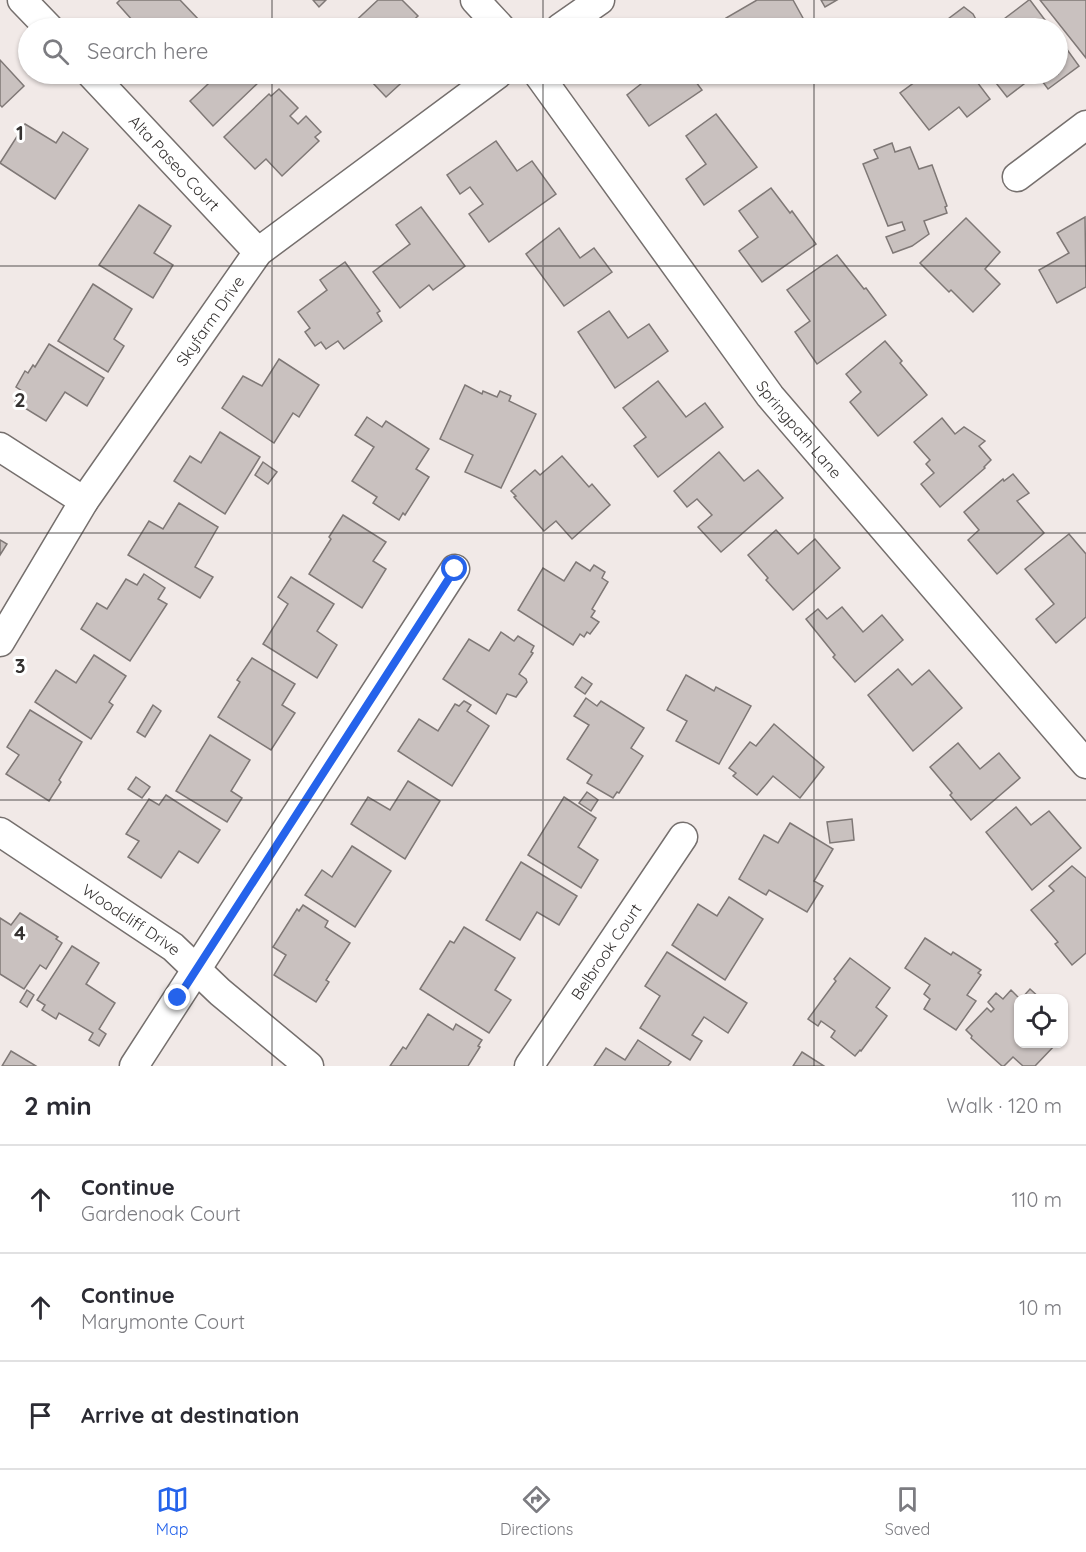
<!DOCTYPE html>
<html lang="en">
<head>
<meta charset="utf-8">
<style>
	:root { --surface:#fff; --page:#f7f7f7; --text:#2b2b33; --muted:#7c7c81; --line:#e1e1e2; --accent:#2563eb }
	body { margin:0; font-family:Quicksand,sans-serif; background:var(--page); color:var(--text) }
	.controls { position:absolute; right:18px; bottom:18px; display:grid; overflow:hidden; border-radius:12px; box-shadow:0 2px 4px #0004 }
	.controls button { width:54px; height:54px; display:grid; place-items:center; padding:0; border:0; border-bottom:2px solid var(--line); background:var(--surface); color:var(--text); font:30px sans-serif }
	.stop { position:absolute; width:18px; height:18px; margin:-14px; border:4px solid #2563eb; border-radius:50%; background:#fff }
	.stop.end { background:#2563eb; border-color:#fff; box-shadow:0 2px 6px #0008 }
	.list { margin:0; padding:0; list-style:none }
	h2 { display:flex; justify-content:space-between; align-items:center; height:78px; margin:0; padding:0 24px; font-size:26px }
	h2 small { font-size:20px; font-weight:400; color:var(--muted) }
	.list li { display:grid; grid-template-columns:39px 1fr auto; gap:18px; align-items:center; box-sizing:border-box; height:108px; padding:0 24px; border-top:2px solid var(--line) }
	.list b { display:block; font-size:22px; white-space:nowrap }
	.list p { margin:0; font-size:20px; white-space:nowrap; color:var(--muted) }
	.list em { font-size:20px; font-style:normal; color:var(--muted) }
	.icon { flex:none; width:33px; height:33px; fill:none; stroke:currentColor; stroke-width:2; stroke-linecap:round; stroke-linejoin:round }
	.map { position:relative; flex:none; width:1086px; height:1066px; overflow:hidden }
	.search { position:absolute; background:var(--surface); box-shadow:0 2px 4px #0004; left:18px; right:18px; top:18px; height:66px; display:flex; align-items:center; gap:15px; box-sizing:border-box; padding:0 21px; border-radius:33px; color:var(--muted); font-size:22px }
	.sheet { height:402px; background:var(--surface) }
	nav { display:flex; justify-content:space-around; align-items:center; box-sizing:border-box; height:84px; border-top:2px solid var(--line); background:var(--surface); font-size:16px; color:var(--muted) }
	nav a { display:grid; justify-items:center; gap:3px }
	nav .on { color:var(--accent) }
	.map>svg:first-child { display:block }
	.building { fill:#c9c1bf; stroke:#7f7876; stroke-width:1.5 }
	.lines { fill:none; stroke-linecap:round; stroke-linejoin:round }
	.minor-casing { stroke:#756f6d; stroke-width:31 }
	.minor { stroke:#fff; stroke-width:28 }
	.route { stroke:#2563eb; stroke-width:8 }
	.grid { fill:none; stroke:#353231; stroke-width:1.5; stroke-opacity:0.55 }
	.labels { text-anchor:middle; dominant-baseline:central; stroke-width:6; stroke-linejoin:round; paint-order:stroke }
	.street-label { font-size:16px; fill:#353231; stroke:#fff }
	.grid-label { font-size:20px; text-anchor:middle; font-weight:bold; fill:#353231; stroke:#fff; stroke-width:6; stroke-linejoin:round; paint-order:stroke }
</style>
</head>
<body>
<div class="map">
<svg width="1086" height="1066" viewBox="0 0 1086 1066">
	<rect width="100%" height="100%" fill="#f1e9e7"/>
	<g class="building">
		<path d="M120 0H180L199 20 189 28H125L133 21 117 3Z"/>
		<path d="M313 0H326L319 7Z"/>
		<path d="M378 0H402L418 16 405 28H348Z"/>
		<path d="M757 0H793L804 20 789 28H732L726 18Z"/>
		<path d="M821 0H837L825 7Z"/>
		<path d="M1030 0 1051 28H992L1029 0Z"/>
		<path d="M1040 0H1086V58Z"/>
		<path d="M964 7 973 14 979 25 975 28H952L948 19Z"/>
		<path d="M1058 37 1079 66 1048 89 1037 74 1007 97 989 74H1058Z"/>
		<path d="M0 60 24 86 2 107 0 105Z"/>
		<path d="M198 74H253L260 81 213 126 190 101 208 84Z"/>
		<path d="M381 74H411L386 97 372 82Z"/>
		<path d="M641 74H690L702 90 649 126 627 95 646 80Z"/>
		<path d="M926 74H971L990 99 967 117 959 107 929 130 900 93Z"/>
		<path d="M279 89 298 108 290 116 298 124 306 116 321 132 315 137 319 141 282 176 266 159 255 169 224 137 269 94 271 96Z"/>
		<path d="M716 114 757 167 704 205 686 179 706 164 686 136Z"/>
		<path d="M25 124 56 143 63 132 88 149 55 199 0 163Z"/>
		<path d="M496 141 517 171 532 161 556 194 489 242 469 214 483 204 470 187 460 194 447 175Z"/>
		<path d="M892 143 895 152 910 147 919 169 932 165 947 206 945 207 947 213 924 221 929 234 912 246 893 253 886 237 905 230 902 222 888 226 863 164 878 158 874 150Z"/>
		<path d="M771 188 790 213 792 211 816 244 762 282 739 251 758 237 739 211Z"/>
		<path d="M139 205 171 226 154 253 173 265 153 298 99 265Z"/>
		<path d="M421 207 465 266 433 290 429 285 400 308 373 272 410 244 396 225Z"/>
		<path d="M1085 217 1086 287 1057 303 1039 270 1069 253 1057 233Z"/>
		<path d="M966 218 1000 252 985 269 1000 284 973 312 951 290 949 292 920 263Z"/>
		<path d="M559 228 580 258 594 248 612 272 564 306 526 254Z"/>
		<path d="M837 255 864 289 866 288 886 315 817 364 795 332 810 321 787 290Z"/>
		<path d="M345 262 380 311 377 313 382 321 344 349 338 341 326 349 321 342 315 346 305 332 310 328 298 312 327 290 320 280Z"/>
		<path d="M93 284 132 309 114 339 124 346 108 372 58 341Z"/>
		<path d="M609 311 628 338 649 324 668 351 615 388 578 332Z"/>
		<path d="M885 341 902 361 900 363 927 395 878 436 850 402 861 392 846 374Z"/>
		<path d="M49 344 104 378 87 406 65 392 46 421 15 402 22 391 16 387 25 371 28 373 33 365 35 367Z"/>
		<path d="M279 359 319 385 299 417 293 413 274 443 222 408 243 376 262 386Z"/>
		<path d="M658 381 686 417 705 403 723 427 658 477 634 446 646 437 623 408Z"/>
		<path d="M465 385 482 394 483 391 497 397 500 391 511 396 509 401 536 414 501 488 465 472 473 455 440 439Z"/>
		<path d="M367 417 382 427 386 421 429 449 416 469 429 477 405 515 403 513 399 520 373 503 377 497 352 481 374 447 355 435Z"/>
		<path d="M942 418 955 434 964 427 985 441 979 446 991 460 984 467 985 468 940 507 921 484 934 473 926 464 930 460 914 442Z"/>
		<path d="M220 432 260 457 225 514 174 481 190 456 201 463Z"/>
		<path d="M719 452 744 481 758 470 783 498 721 552 698 527 712 515 697 499 687 507 674 491Z"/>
		<path d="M562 456 589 487 592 484 610 505 572 539 556 521 544 531 514 497 516 496 511 491 535 470 540 475Z"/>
		<path d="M263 462 277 472 268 484 255 475Z"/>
		<path d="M1013 474 1029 493 1017 501 1044 533 997 574 968 540 979 530 964 512 1003 479 1004 481Z"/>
		<path d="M179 503 218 527 195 567 213 577 200 598 128 555 149 521 163 529Z"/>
		<path d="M343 515 386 542 373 561 386 569 362 608 309 574 331 539 329 537Z"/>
		<path d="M776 530 798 554 815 539 840 568 793 610 766 580 768 578 748 555Z"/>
		<path d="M1069 534 1086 554V617L1056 643 1036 619 1054 604 1025 569Z"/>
		<path d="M0 540 7 544 0 555Z"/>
		<path d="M576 562 590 571 594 565 605 572 602 578 608 582 592 609 595 611 591 617 599 622 590 634 587 632 584 637 580 634 573 645 518 610 543 568 564 581Z"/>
		<path d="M144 574 165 588 158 599 167 604 130 661 81 629 97 603 107 609 126 579 137 585Z"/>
		<path d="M291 577 334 604 317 631 337 645 317 678 263 644 288 604 278 597Z"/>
		<path d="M842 607 863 632 882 615 903 640 855 682 833 657 835 655 806 619 818 609 827 619Z"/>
		<path d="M501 632 514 641 518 636 534 646 531 652 533 653 519 674 526 679 527 682 516 697 507 694 496 714 443 679 469 639 489 651Z"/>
		<path d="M94 655 126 676 109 702 113 705 91 739 35 702 56 670 76 683Z"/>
		<path d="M252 658 295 684 282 705 295 713 271 750 218 717 240 682 237 680Z"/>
		<path d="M898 669 912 685 929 670 962 708 913 751 868 695Z"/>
		<path d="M686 675 714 691 716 687 751 706 719 764 676 741 687 721 667 710Z"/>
		<path d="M582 677 592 684 585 694 575 687Z"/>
		<path d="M586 698 597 706 601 701 644 728 631 748 643 756 619 793 617 792 613 798 587 783 592 775 567 759 589 725 574 716Z"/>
		<path d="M464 701 471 705 467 711 489 726 452 786 398 751 419 719 438 731 455 704 459 706Z"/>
		<path d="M153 705 161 711 145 737 137 732Z"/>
		<path d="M30 710 82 742 59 780 61 782 49 801 6 774 19 755 7 747Z"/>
		<path d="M774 724 824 767 800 798 773 776 757 795 733 776 736 773 729 768 750 742 756 746Z"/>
		<path d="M210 735 250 760 231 791 242 798 227 822 176 791Z"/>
		<path d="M958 743 980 769 999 753 1020 778 971 820 950 795 952 793 930 767Z"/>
		<path d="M136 777 150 787 142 798 128 789Z"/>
		<path d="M408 781 440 801 405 859 351 824 368 797 390 810Z"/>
		<path d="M587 792 598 800 591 811 579 803Z"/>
		<path d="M166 795 220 830 198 863 179 851 161 878 128 857 139 841 126 834 149 799 159 805Z"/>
		<path d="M564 797 596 818 578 847 598 860 581 888 528 855Z"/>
		<path d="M1016 807 1031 825 1049 811 1081 848 1032 890 986 832Z"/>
		<path d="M852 819 854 840 830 843 827 822Z"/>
		<path d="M790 823 833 849 814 881 823 886 807 912 769 890 766 895 739 879 764 835 778 843Z"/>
		<path d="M352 846 391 871 355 927 305 895 322 870 332 877Z"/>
		<path d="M521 862 577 896 559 925 537 912 520 940 486 920Z"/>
		<path d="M1072 866 1086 878V953L1072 965 1055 944 1058 942 1031 910 1054 891 1049 886Z"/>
		<path d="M729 897 763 919 725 980 672 945 698 904 717 916Z"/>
		<path d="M303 905 328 921 325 927 350 943 326 980 329 982 316 1002 274 975 286 955 273 947 297 909 299 911Z"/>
		<path d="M20 913 58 937 56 939 62 943 46 969 40 965 24 989 0 974V918L11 925Z"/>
		<path d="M464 927 515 958 495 990 511 1000 489 1033 420 989 450 941 454 943Z"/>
		<path d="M925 938 951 955 953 952 981 970 978 973 981 975 967 995 976 1001 956 1030 924 1009 930 999 924 994 930 985 905 968Z"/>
		<path d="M72 946 99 963 86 984 115 1003 99 1029 106 1034 99 1046 89 1040 93 1033 59 1013 56 1019 42 1010 45 1005 37 1000Z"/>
		<path d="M667 952 747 1003 728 1033 704 1017 692 1035 702 1041 690 1060 640 1028 660 996 645 986Z"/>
		<path d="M850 958 890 988 876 1007 887 1016 861 1051 860 1050 855 1056 831 1037 835 1031 821 1021 818 1026 808 1019 836 981 834 979Z"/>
		<path d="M1030 989 1041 999H1021Z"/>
		<path d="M27 990 34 995 27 1007 20 1002Z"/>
		<path d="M1011 990 1020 999 1018 1044H1056L1035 1066H1023L1013 1057 1004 1066H1002L971 1038 972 1036 966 1030 987 1008 991 1012 994 1009 988 1002 996 993 1003 999Z"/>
		<path d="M428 1014 453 1030 456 1024 482 1040 478 1046 480 1047 468 1066H390L403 1047 406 1049Z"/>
		<path d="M638 1040 671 1062 668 1066H594L606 1048 625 1060Z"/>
		<path d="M11 1051 36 1066H2Z"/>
		<path d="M802 1052 824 1066H793Z"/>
	</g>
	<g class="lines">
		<g class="minor-casing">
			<g id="minor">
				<path d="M22 0 49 28"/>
				<path d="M475 0 501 28"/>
				<path d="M560 28 600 0"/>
				<path id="s1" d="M91 74 258 252"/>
				<path id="s2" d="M538 74 770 396 1086 764"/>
				<path d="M1017 177 1086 125"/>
				<path d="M0 447 84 501"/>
				<path id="s3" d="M0 642 84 501 258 252 498 74"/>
				<path id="s4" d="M0 832 173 947 220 992 309 1066"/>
				<path d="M134 1066 455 569"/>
				<path id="s5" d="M529 1066 683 837"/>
			</g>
		</g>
		<use href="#minor" class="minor"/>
	</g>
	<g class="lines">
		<path class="route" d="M178 998 455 569"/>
	</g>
	<path class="grid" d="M272 0V28M543 0V28M814 0V28M272 74V1066M543 74V1066M814 74V1066M0 266H1086M0 533H1086M0 800H1086"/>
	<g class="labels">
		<g class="street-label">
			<text stroke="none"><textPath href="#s1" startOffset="122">Alta Paseo Court</textPath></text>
			<text stroke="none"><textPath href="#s3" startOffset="384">Skyfarm Drive</textPath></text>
			<text stroke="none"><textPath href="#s2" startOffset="441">Springpath Lane</textPath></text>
			<text stroke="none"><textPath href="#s4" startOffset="158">Woodcliff Drive</textPath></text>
			<text stroke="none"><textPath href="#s5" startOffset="138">Belbrook Court</textPath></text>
		</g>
	</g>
	<g class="grid-label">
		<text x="20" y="140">1</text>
		<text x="20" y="407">2</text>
		<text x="20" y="673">3</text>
		<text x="20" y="940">4</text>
	</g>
</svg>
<div class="controls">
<button><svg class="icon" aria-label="locate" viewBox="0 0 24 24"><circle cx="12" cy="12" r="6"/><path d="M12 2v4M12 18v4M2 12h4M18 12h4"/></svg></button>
</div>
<div class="stop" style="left:455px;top:569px"></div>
<div class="stop end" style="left:178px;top:998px"></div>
<div class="search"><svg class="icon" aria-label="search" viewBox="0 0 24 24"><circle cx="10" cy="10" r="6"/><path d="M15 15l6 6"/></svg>Search here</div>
</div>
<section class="sheet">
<h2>2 min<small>Walk · 120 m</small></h2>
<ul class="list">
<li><svg class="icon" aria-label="ahead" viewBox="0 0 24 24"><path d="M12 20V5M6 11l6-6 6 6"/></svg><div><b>Continue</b><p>Gardenoak Court</p></div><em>110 m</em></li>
<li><svg class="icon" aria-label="ahead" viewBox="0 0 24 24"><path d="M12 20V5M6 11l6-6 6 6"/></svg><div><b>Continue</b><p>Marymonte Court</p></div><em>10 m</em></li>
<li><svg class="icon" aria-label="arrive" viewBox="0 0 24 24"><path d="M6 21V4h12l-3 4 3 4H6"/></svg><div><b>Arrive at destination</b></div></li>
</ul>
</section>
<nav>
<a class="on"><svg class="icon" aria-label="map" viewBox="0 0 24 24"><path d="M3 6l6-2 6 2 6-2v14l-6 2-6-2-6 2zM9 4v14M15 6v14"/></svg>Map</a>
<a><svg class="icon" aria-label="directions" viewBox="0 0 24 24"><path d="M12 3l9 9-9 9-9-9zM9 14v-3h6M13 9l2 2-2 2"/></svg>Directions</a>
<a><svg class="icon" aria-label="saved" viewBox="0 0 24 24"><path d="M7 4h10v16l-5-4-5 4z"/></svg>Saved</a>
</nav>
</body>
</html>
